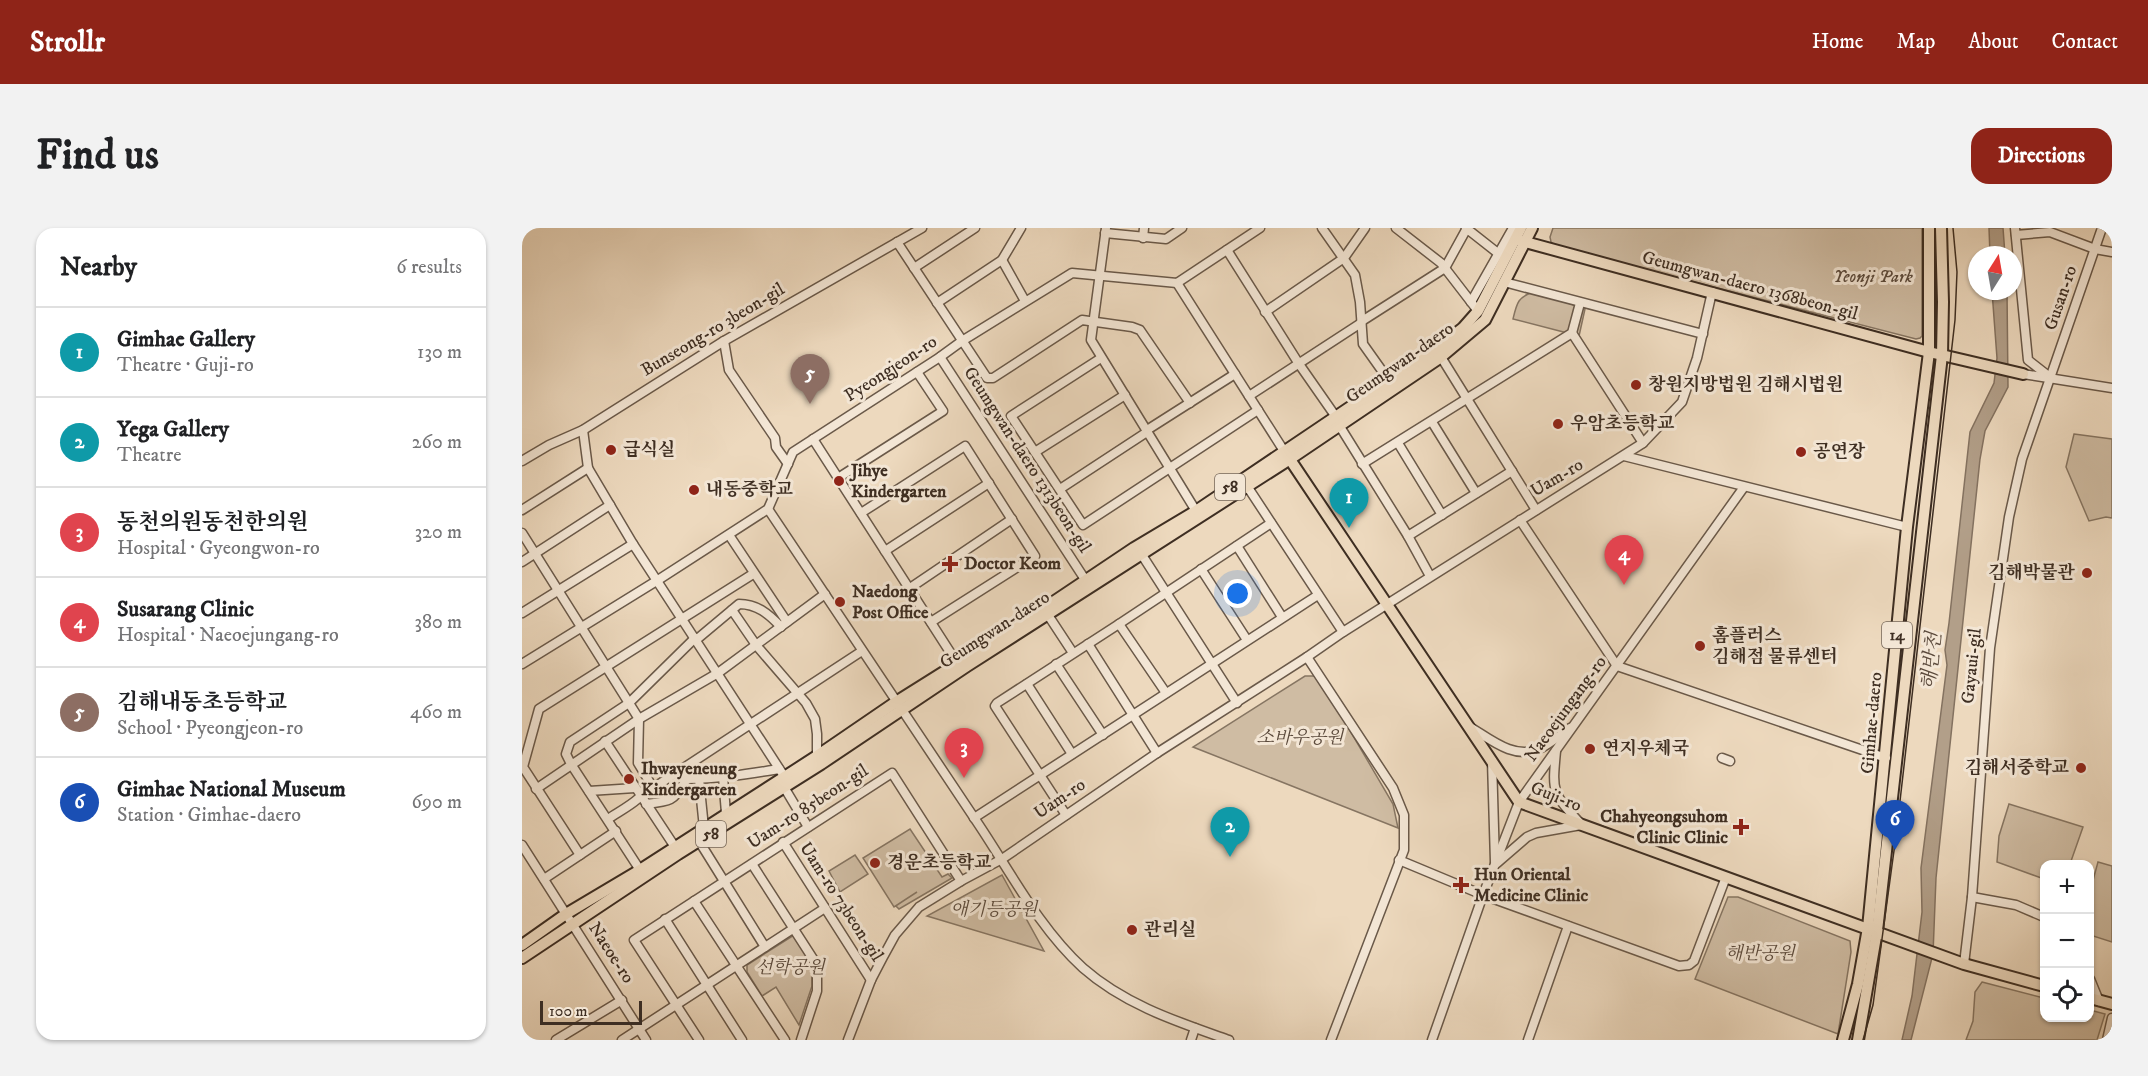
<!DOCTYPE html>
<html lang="en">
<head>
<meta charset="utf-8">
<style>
	:root { --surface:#fff; --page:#f2f2f2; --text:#202124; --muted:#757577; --line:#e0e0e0; --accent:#8f2418 }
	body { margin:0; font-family:"IM FELL DW Pica","Noto Serif KR",serif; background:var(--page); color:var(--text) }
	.controls { position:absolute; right:18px; bottom:18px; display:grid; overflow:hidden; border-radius:12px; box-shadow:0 2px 4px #0004 }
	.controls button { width:54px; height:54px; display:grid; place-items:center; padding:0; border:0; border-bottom:2px solid var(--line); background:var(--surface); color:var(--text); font:30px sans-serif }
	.compass { position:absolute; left:1446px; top:18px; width:54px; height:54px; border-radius:50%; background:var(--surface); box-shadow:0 2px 4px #0004; rotate:11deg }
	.scale { position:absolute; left:18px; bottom:15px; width:102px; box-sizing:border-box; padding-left:6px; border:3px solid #3e2e22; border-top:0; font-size:16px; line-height:21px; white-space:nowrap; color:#3e2e22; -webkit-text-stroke:4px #f3e6d5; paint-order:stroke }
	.you { position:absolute; left:716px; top:366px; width:21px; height:21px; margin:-15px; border:4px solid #fff; border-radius:50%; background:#1a73e8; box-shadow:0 0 0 9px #1a73e833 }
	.badge { display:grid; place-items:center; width:39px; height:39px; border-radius:50%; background:var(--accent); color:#fff; font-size:20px; font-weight:700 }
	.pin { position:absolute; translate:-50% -50px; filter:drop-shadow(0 2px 3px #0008) }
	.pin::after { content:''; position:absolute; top:32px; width:21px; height:18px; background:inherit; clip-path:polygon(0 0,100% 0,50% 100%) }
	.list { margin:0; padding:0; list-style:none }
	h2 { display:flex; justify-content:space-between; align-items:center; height:78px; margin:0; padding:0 24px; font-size:26px }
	h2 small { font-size:20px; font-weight:400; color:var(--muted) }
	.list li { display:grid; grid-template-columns:39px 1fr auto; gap:18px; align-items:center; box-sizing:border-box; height:90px; padding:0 24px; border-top:2px solid var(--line) }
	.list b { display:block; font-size:22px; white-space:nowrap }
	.list p { margin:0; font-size:20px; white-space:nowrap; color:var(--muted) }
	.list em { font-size:20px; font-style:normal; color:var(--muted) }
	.icon { flex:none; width:33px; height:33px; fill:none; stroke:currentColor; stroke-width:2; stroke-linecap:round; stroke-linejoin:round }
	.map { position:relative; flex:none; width:1590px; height:812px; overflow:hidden; border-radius:18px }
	header { display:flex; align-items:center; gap:36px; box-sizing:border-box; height:84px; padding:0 30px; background:var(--accent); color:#fff }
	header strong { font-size:28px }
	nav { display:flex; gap:33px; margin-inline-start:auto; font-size:21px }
	.intro { display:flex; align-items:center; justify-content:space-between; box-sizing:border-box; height:144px; padding:0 36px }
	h1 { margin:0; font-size:42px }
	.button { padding:15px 27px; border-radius:18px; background:var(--accent); color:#fff; font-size:21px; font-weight:700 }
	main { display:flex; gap:36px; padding:0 36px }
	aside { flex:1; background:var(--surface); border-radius:18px; box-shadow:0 2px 4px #0004 }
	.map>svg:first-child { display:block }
	.green { fill:#cfbca3; stroke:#867562; stroke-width:1.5 }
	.water { fill:#b29f89; stroke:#847260; stroke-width:1.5 }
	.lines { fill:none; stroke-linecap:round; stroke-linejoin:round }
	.minor-casing { stroke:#6a5949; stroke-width:11 }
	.major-casing { stroke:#3e2e22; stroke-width:14 }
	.minor { stroke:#f3e6d5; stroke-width:8 }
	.major { stroke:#edd9be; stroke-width:10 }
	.tram { stroke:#3e2e22; stroke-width:1.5 }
	.poi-dot { fill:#8f2418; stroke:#f3e6d5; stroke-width:2 }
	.labels { text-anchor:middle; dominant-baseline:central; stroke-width:6; stroke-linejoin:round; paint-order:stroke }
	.shield { fill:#f3e6d5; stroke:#746558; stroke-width:1.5 }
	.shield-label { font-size:16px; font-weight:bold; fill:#3e2e22 }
	.park-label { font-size:18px; font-style:italic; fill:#5b4a3c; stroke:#f3e6d5 }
	.street-label { font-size:18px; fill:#3e2e22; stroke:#f3e6d5 }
	.poi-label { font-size:18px; font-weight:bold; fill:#3e2e22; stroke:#f3e6d5; text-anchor:start }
	.water-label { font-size:20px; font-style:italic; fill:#5b4a3c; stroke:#f3e6d5 }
</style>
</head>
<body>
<header>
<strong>Strollr</strong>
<nav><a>Home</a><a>Map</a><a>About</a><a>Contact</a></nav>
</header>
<div class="intro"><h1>Find us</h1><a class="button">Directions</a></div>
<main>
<aside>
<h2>Nearby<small>6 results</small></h2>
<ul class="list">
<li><span class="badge" style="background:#0f9aa8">1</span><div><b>Gimhae Gallery</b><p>Theatre · Guji-ro</p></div><em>130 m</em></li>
<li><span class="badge" style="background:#0f9aa8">2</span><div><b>Yega Gallery</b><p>Theatre</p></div><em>260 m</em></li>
<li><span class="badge" style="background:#e0444e">3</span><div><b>동천의원동천한의원</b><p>Hospital · Gyeongwon-ro</p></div><em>320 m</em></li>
<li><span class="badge" style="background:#e0444e">4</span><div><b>Susarang Clinic</b><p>Hospital · Naeoejungang-ro</p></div><em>380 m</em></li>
<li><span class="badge" style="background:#8d6e63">5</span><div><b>김해내동초등학교</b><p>School · Pyeongjeon-ro</p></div><em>460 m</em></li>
<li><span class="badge" style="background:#1a4fb4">6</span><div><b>Gimhae National Museum</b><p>Station · Gimhae-daero</p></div><em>690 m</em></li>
</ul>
</aside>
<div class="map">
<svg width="1590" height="812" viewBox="0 0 1590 812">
	<rect width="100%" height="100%" fill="#edd9be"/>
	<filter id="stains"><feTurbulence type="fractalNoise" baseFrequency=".00333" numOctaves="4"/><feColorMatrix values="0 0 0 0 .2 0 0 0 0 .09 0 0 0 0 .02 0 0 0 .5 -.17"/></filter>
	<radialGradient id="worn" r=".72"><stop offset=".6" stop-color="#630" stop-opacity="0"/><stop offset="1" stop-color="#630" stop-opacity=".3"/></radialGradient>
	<g class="green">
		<path d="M1031 0H1400V108L1398 110 1394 111 1036 19 1029 14 1028 9Z"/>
		<path d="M1013 63 1063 81 1057 108 991 91C995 74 996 69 1013 63Z"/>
		<path d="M1552 206 1590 211V290L1584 289 1567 293 1544 239Z"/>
		<path d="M783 448H796L871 576 876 600 671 519Z"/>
		<path d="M1487 576 1561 599 1548 636H1522V651L1475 634 1477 608Z"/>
		<path d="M388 601 420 649 426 646 430 650 377 681 374 678 395 664 372 679 341 630Z"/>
		<path d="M333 627 346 646 318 664 307 643Z"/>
		<path d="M1576 634 1590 638V714L1568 707V663Z"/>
		<path d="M480 647 522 723 405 688Z"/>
		<path d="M1206 669H1216L1328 713 1329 724 1316 806 1173 751Z"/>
		<path d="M272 707 290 735V758L277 797 254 759 240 768 225 744V737Z"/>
		<path d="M1460 754 1522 770V790H1568V782L1583 786 1575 812H1444L1451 793 1453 764Z"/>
	</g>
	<g class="water">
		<path d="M1467 0H1481L1483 27H1468Z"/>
		<path d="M1470 63H1485L1486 159 1463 203 1458 231 1414 650 1411 726 1389 812H1380L1390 768 1400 684 1399 640 1425 437 1423 422 1427 395 1448 204 1472 155 1475 130Z"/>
	</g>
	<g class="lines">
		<g class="minor-casing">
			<g id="minor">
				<path d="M584 0 569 112 674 283"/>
				<path d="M800 0 833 47 838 74 841 116 868 154"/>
				<path d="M874 0 919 35 956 83"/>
				<path d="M944 0 977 26"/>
				<path d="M1493 0 1506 132 1529 150"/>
				<path d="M583 5 644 11 660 0"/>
				<path d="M1494 7 1528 4 1573 21 1590 24"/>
				<path d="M621 10 622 0"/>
				<path d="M375 14 465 150H471L560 92 610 99 618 102 668 175"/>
				<path d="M705 22 777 136 814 189"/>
				<path d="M480 32 503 73"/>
				<path d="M392 40 453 0"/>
				<path d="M982 54 1181 106"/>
				<path d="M655 55 762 223"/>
				<path d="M949 74 991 0"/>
				<path d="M415 75 480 32 499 0"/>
				<path d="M743 84 822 30 843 0"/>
				<path d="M840 93 923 40 945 0"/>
				<path d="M1050 105 1121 215"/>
				<path d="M202 113 207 142 253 210 254 219 266 236"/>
				<path d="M418 129 564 353"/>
				<path d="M919 129 1014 282"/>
				<path d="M579 130 489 188 561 297 736 182"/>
				<path d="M1501 146 1590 160"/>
				<path d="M727 168 839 95"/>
				<path d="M910 194 954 265"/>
				<path d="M817 197 886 308 908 348"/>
				<path d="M61 202 66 240 111 316 262 548"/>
				<path d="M625 202 713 146"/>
				<path d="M291 211 435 435"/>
				<path d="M876 215 920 287"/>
				<path d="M513 224 603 167"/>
				<path d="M1102 228 1385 299"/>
				<path d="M0 233 27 217 61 202 202 113 400 0"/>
				<path d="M840 236 1050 105 1058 75"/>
				<path d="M316 250 421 183 395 144"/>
				<path d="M725 258 821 404"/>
				<path d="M538 261 625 204"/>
				<path d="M246 281C315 386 385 490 455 594 488 643 517 700 561 740 603 777 656 794 707 812"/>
				<path d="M0 282 66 240"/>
				<path d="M339 285 443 218 513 328 409 394"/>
				<path d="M998 292 1095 438 1364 530"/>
				<path d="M0 305 117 491 116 535 127 553C124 571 100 581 86 591"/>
				<path d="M207 307 265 394"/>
				<path d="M886 308 990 243"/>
				<path d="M715 318 760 389"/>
				<path d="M363 323 467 255"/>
				<path d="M620 327 715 475"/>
				<path d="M0 334 88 277"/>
				<path d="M679 341 725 412"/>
				<path d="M388 360 490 291"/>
				<path d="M210 382 234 417 284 475 293 491 295 506V528"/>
				<path d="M0 385 111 316"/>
				<path d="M526 387 551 425"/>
				<path d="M597 396 644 465"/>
				<path d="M174 412 217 376C235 376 247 386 259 399"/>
				<path d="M566 416 635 525"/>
				<path d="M785 429 871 560 882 587V622L809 812"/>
				<path d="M0 436 136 352 246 281 271 224 418 129 440 113 550 45 655 55 738 0"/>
				<path d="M534 436 581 507"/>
				<path d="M505 456 550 526"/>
				<path d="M948 499C968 511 992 532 1017 521 1028 516 1038 507 1048 500"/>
				<path d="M83 513 153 619"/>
				<path d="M1034 523C1030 565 1030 565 1059 596"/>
				<path d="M1200 530 1208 533"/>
				<path d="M970 533 973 634"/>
				<path d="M159 543 165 551C196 551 226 546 257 541"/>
				<path d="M201 549 204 585"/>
				<path d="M177 551 182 600"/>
				<path d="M262 559 286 599"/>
				<path d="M14 561 117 491 196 445 303 366"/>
				<path d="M67 563 113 560"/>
				<path d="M122 566 340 423"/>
				<path d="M124 576C152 573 150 573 165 551"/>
				<path d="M544 587 473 478 475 475 597 396 749 295"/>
				<path d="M452 590 796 367"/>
				<path d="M177 613 243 719"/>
				<path d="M261 614 349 752"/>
				<path d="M0 617 124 812"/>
				<path d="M58 627 1 539 17 481 231 346"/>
				<path d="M877 632 961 667 1157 738 1167 737 1172 733 1204 649"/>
				<path d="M975 635 1005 609 1014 605 1059 597"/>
				<path d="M230 636 295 737V763L279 812"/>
				<path d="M118 642 49 536 44 526 48 514 107 475 173 410"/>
				<path d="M22 651 94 603"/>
				<path d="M1450 669 1494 677 1522 689"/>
				<path d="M172 673 263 812"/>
				<path d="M143 691 220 812"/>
				<path d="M1442 736 1450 669 1468 420 1487 289 1500 231 1580 0"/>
				<path d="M1568 751 1577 773"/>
				<path d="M34 812 100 772"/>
				<path d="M100 812 303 680"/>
				<path d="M177 812 112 712 370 545 439 653"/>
				<path d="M326 812 349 752 361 729 373 707 397 679 439 653 480 631 635 525 785 429 821 404 1121 215 1160 174 1175 130 1190 64"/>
				<path d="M669 812 673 800"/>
				<path d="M910 812 961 667 997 574 1222 259"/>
				<path d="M1006 812 1046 698"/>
				<path d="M1585 812 1590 790"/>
			</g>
		</g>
		<g class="major-casing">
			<g id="major">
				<path d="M996 12 1407 124 1501 146"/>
				<path d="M765 227 997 574 1442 736 1522 758"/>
				<path d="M0 717 44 686 118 642 295 528 374 474 506 391 612 320 674 283 913 122 941 100 956 83 999 0"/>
				<path d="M0 730 156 626 299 536 445 438 768 231 919 129 963 92 1010 0"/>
				<path d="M1568 770 1590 776"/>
				<path d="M1321 812 1336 756 1346 700 1385 299 1407 124V0"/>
				<path d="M1336 812 1355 703 1420 127 1421 74 1419 0"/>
			</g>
		</g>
		<use href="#minor" class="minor"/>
		<use href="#major" class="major"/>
		<path class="tram" d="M1341 812 1351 777 1374 608 1433 92 1435 44 1431 0"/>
	</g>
	<g class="poi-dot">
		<circle cx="1114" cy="157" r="6"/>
		<circle cx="1036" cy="196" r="6"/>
		<circle cx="89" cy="222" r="6"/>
		<circle cx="1279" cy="224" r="6"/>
		<circle cx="317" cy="253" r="6"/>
		<circle cx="172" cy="262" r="6"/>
		<path d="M425 327h6v6h6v6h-6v6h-6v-6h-6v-6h6z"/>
		<circle cx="1565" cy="345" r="6"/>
		<circle cx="318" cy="374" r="6"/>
		<circle cx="1178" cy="418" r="6"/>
		<circle cx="1068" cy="521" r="6"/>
		<circle cx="1559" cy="540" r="6"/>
		<circle cx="107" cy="551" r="6"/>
		<path d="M1216 590h6v6h6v6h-6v6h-6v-6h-6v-6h6z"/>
		<circle cx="353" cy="635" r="6"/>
		<path d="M936 648h6v6h6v6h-6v6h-6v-6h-6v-6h6z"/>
		<circle cx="610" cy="702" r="6"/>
	</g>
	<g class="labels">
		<g class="shield">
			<rect x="693" y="246" width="30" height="26" rx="4.5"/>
			<rect x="1360" y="394" width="30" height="26" rx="4.5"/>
			<rect x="174" y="593" width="30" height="26" rx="4.5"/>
		</g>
		<g class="shield-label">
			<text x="708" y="259">58</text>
			<text x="1375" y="407">14</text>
			<text x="189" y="606">58</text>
		</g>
		<g class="park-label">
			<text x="1351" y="49">Yeonji Park</text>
			<text x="778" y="510">소바우공원</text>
			<text x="472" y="682">애기등공원</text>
			<text x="1238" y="726">해반공원</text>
			<text x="268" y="740">선학공원</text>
		</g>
		<g class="street-label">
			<text transform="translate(1228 58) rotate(15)">Geumgwan-daero 1368beon-gil</text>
			<text transform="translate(1539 70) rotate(-71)">Gusan-ro</text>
			<text transform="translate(191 102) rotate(-31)">Bunseong-ro 3beon-gil</text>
			<text transform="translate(878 135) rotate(-35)">Geumgwan-daero</text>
			<text transform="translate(369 141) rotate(-33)">Pyeongjeon-ro</text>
			<text transform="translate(505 232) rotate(57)">Geumgwan-daero 1313beon-gil</text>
			<text transform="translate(1035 250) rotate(-31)">Uam-ro</text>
			<text transform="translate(473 402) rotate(-33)">Geumgwan-daero</text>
			<text transform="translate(1450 438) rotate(-84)">Gayaui-gil</text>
			<text transform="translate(1044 481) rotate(-54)">Naeoejungang-ro</text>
			<text transform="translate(1350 495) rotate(-85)">Gimhae-daero</text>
			<text transform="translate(1034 569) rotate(22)">Guji-ro</text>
			<text transform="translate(538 571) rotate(-34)">Uam-ro</text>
			<text transform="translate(286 579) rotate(-33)">Uam-ro 85beon-gil</text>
			<text transform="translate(319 674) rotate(57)">Uam-ro 73beon-gil</text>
			<text transform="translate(89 725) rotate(57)">Naeoe-ro</text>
		</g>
		<g class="poi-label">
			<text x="1126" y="157">창원지방법원 김해시법원</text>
			<text x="1048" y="196">우암초등학교</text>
			<text x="101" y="222">급식실</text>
			<text x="1291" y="224">공연장</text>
			<text x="329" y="243">Jihye<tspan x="329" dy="21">Kindergarten</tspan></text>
			<text x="184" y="262">내동중학교</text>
			<text x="442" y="336">Doctor Keom</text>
			<text x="1553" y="345" text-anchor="end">김해박물관</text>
			<text x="330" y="364">Naedong<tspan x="330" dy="21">Post Office</tspan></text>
			<text x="1190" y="408">홈플러스<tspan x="1190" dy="21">김해점 물류센터</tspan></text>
			<text x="1080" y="521">연지우체국</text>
			<text x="1547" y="540" text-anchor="end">김해서중학교</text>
			<text x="119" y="541">Ihwayeneung<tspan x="119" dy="21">Kindergarten</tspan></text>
			<text x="1206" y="589" text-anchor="end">Chahyeongsuhom<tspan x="1206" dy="21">Clinic Clinic</tspan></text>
			<text x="365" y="635">경운초등학교</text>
			<text x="952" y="647">Hun Oriental<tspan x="952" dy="21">Medicine Clinic</tspan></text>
			<text x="622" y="702">관리실</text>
		</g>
		<g class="water-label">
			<text transform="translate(1410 433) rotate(-84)">해반천</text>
		</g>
	</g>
	<rect width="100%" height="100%" filter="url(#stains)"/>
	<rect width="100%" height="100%" fill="url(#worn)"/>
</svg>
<div class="controls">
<button>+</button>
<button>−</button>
<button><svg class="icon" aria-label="locate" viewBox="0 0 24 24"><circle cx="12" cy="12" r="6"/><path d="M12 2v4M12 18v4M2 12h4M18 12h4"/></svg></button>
</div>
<svg class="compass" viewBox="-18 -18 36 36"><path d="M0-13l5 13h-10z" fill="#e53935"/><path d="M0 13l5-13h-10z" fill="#757577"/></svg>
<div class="scale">100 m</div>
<div class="you"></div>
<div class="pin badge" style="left:827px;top:300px;background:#0f9aa8">1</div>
<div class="pin badge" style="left:708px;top:629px;background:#0f9aa8">2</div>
<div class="pin badge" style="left:442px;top:550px;background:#e0444e">3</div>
<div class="pin badge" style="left:1102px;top:357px;background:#e0444e">4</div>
<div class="pin badge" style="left:288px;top:176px;background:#8d6e63">5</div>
<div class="pin badge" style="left:1373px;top:622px;background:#1a4fb4">6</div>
</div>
</main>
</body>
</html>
